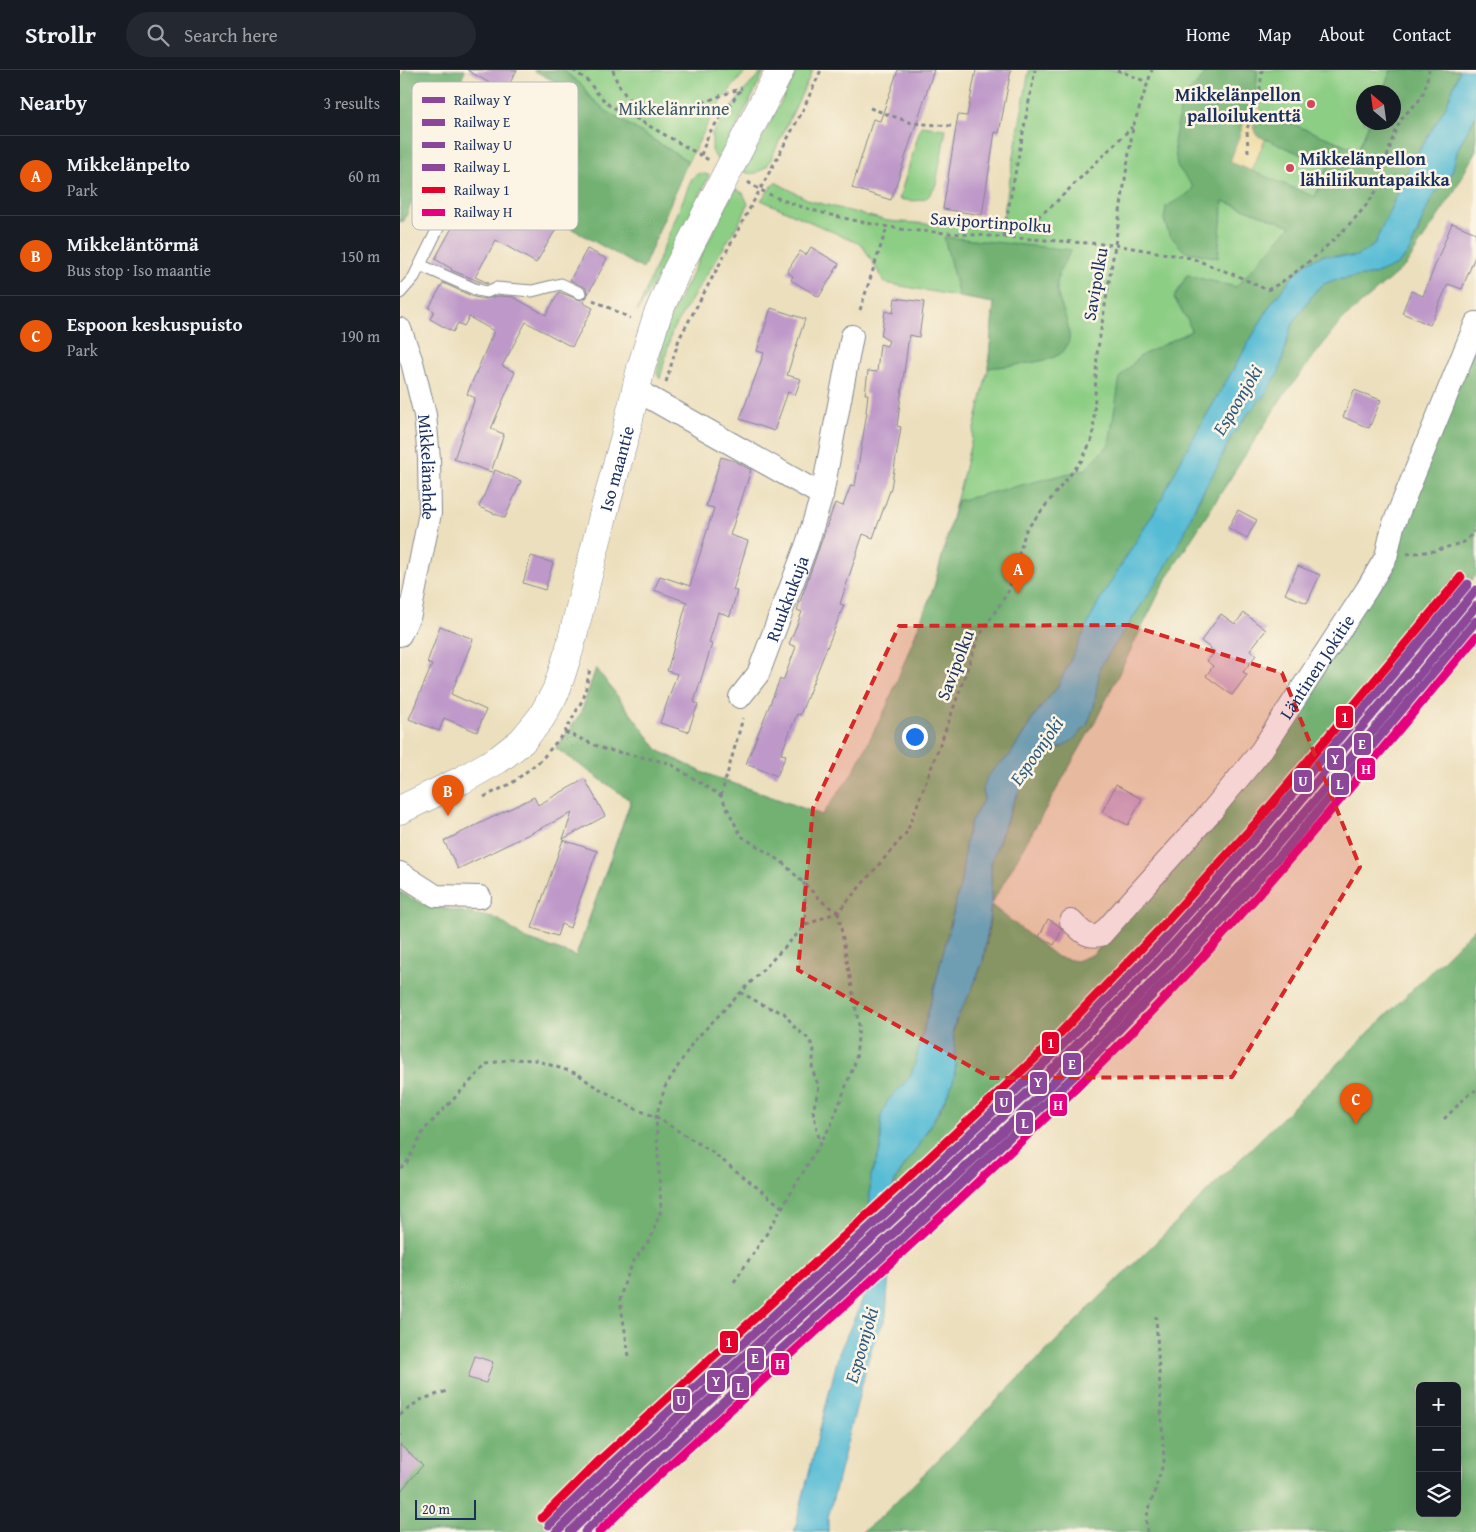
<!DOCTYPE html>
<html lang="en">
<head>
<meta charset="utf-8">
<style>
	:root { --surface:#171b24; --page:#242831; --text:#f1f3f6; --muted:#9ea1a6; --line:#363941; --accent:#ea580c }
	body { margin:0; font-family:"Gentium Book Plus",serif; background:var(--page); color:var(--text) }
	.controls { position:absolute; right:15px; bottom:15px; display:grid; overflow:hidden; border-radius:8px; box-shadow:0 5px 20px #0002 }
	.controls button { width:45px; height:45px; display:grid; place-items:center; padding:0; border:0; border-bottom:1px solid var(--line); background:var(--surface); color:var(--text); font:25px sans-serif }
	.compass { position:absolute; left:956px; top:15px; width:45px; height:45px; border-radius:50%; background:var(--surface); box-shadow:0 5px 20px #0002; rotate:331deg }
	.scale { position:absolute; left:15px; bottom:12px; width:61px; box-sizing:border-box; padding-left:5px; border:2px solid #1b2f5e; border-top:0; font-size:14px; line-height:18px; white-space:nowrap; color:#1b2f5e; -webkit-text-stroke:4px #fcf5e5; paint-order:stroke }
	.you { position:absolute; left:514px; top:666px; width:18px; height:18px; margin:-12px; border:4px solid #fff; border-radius:50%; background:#1a73e8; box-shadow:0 0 0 8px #1a73e833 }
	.badge { display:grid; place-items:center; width:32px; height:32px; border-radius:50%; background:var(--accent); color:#fff; font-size:16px; font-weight:700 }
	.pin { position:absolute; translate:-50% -41px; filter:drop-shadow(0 1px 2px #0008) }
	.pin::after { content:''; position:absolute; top:26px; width:18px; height:15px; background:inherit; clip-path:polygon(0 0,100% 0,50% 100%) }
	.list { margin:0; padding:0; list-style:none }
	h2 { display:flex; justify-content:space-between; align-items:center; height:65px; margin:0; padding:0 20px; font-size:21px }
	h2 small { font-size:16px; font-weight:400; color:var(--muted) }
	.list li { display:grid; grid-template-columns:32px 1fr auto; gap:15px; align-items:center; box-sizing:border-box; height:80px; padding:0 20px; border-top:1px solid var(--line) }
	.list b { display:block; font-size:19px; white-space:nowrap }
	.list p { margin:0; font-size:16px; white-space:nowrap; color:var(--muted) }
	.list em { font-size:16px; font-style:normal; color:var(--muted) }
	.icon { flex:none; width:28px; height:28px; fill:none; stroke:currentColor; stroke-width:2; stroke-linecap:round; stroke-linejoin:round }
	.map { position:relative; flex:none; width:1076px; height:1462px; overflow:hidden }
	header { display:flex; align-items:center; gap:30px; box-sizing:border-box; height:70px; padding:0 25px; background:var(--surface); border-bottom:1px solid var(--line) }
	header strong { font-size:24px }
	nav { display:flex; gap:28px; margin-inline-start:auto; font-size:18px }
	.search { width:350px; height:45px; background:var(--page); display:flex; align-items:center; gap:12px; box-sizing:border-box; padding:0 18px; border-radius:28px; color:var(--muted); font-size:19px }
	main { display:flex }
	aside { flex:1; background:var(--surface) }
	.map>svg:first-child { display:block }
	.green { fill:#8dce85; stroke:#547e72; fill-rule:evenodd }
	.forest { fill:#72b172; stroke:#467068; fill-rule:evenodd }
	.sand { fill:#eeda9e; stroke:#84847e }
	.water { fill:#57bcd5; stroke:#39769a }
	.building { fill:#be98c9 }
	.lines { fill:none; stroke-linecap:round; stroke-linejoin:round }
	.lane-casing { stroke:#84878e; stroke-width:13 }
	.street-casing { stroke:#84878e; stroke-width:24 }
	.secondary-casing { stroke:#84878e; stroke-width:29 }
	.path { stroke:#84878e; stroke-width:3; stroke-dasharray:4 4; stroke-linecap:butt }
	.lane { stroke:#fff; stroke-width:11 }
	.street { stroke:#fff; stroke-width:22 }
	.secondary { stroke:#fff; stroke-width:28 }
	.rail-1-casing { stroke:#fcf5e5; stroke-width:12 }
	.rail-2-casing { stroke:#fcf5e5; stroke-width:12 }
	.rail-3-casing { stroke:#fcf5e5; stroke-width:12 }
	.rail-4-casing { stroke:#fcf5e5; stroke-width:12 }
	.rail-5-casing { stroke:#fcf5e5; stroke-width:12 }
	.rail-6-casing { stroke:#fcf5e5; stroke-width:12 }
	.rail-1 { stroke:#8c4799; stroke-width:9 }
	.rail-2 { stroke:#8c4799; stroke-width:9 }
	.rail-3 { stroke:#8c4799; stroke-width:9 }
	.rail-4 { stroke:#8c4799; stroke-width:9 }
	.rail-5 { stroke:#e4002b; stroke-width:9 }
	.rail-6 { stroke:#e5007d; stroke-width:9 }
	.marked { fill:#d62828; fill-opacity:0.2; stroke:#d62828; stroke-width:4; stroke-dasharray:10 6; stroke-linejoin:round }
	.poi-dot { fill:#d1495b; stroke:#fcf5e5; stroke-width:2 }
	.labels { text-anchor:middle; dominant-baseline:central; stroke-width:5; stroke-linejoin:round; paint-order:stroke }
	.poi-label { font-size:18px; font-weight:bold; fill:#1b2f5e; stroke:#fcf5e5; text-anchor:end }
	.park-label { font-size:18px; fill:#385768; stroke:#fcf5e5 }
	.street-label { font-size:18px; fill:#1b2f5e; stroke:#fcf5e5 }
	.water-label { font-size:19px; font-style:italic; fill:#2d5982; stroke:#fcf5e5 }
	.key { fill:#fcf5e5; stroke:#b8babc; stroke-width:1 }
	.key-label { font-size:14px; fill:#1b2f5e }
	.line-badge { stroke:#fcf5e5; stroke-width:2 }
	.badge-label { font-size:14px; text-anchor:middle; font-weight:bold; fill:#fff }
</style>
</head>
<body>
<header>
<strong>Strollr</strong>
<div class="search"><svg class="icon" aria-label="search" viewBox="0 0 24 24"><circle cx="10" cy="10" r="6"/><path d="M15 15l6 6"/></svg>Search here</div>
<nav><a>Home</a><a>Map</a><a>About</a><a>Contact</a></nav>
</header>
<main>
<aside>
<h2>Nearby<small>3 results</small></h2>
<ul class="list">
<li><span class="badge">A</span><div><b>Mikkelänpelto</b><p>Park</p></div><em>60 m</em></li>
<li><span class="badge">B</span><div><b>Mikkeläntörmä</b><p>Bus stop · Iso maantie</p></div><em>150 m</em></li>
<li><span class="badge">C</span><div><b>Espoon keskuspuisto</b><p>Park</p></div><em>190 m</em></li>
</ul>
</aside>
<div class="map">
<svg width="1076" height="1462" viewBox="0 0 1076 1462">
	<rect width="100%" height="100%" fill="#fcf5e5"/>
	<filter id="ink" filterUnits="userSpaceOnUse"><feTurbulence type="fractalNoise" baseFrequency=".02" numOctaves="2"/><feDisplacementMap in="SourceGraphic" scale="10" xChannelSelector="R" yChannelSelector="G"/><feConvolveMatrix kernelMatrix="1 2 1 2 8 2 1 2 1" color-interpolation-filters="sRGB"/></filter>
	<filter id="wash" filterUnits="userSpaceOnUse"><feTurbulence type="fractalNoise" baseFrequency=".0096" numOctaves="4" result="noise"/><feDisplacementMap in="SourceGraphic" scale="20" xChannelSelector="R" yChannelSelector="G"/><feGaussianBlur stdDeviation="1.12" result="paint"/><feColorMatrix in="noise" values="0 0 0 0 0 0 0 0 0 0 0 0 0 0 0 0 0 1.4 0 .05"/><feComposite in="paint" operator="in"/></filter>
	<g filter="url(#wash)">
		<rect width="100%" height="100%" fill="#ecdfbd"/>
		<g class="green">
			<path d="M163 0H347C332 16 319 34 308 53 302 66 296 78 288 91L206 41 188 25 183 16Z"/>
			<path d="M364 0H365L349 33 318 91 312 81V63L344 21Z"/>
			<path d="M398 0H413L368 95C360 102 354 106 344 102Z"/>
			<path d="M629 0H1060L1010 96 871 234 570 753 537 906 515 994 176 886 231 730 156 678 181 643 196 598 259 681 304 703 422 745 452 704 487 636 534 517 563 406 588 299 594 233 485 213 462 175 361 130 375 112 411 131 488 151 601 159ZM964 22H994V52H964Z"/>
			<path d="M521 56 546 59 536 114C529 133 517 132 499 129Z"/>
			<path d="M299 103 309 105 279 171 237 242 292 108Z"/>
			<path d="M335 119 343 123 348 134 343 146 272 261 260 309 257 304 267 253Z"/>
		</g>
		<g class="forest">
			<path d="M4 0H65L4 151 0 152V9Z"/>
			<path d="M133 0H163L183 16 188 25 206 41 288 91 243 199 119 129 150 69 167 18Z"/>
			<path d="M806 0H857C859 26 839 66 830 92L915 127 928 96 856 65 853 57 856 46 862 42 958 80 969 53 994 52V22H982L991 0H1060L1046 36 1010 96 974 175 964 182 954 187 923 185 893 206 871 234 784 384 759 434 699 531 657 618 637 642 610 686 596 697 583 719 584 729 570 753 566 770 561 812 515 994 510 1007 487 1032 481 1047V1078L471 1106 468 1156 143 1462H0V822L23 834 98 849 124 868 176 886 231 731 156 678 181 643 196 598 259 681 304 703 422 745 452 704 487 636 534 517 557 431 686 399 709 374 720 307 740 286 791 261 788 251 774 228 787 205 836 217 891 156 823 131 818 188 784 181 769 164 764 150 766 137 789 123 793 117 777 96 774 72 782 29 804 6Z"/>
			<path d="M1076 45V80L1053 124 1006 195 941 251 881 329 766 509 696 650 591 835 657 887 676 891 694 884 864 684 1002 449 1076 270V505L824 806 659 981 491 1138C491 1111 503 1099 517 1077 530 1058 546 1032 553 1011 559 993 551 975 554 958 558 935 578 913 584 888 587 871 590 853 591 836 592 822 590 808 591 794 593 783 599 772 603 762 615 727 627 691 664 676L697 610 700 597 760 507 831 367 879 302 890 260 896 248 916 220 924 214 934 210 976 204 997 195 1002 190 1009 182 1018 163 1024 142 1032 127 1052 102 1058 78Z"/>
			<path d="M544 167 672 180C664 192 656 203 657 219 658 237 682 268 660 284 647 293 605 296 588 298L594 233 559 227Z"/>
			<path d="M1076 857V1462H462L482 1446 690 1237ZM1020 1316H1057V1443H1020Z"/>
		</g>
		<path class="sand" d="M854 25 862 42 856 46 853 57 856 65 865 69 852 101 830 92Z"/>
		<path class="water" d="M1060 0H1076V45L1058 78 1052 102 1032 127 1009 182 997 195 976 204 934 210 924 214 916 220 896 248 890 260 879 302 866 323 846 346 831 367 817 397 798 430 784 464 760 507 700 597 694 637 687 655 674 669 664 676 651 681 635 695 624 711 611 737 591 793V835L583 891 572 919 556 950 553 960 556 994 554 1008 550 1020 518 1076 495 1110 491 1126 490 1184 486 1247 471 1279 428 1448V1462H394L439 1283 465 1224 471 1106 481 1078V1047L487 1032 510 1007 515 994 561 812 566 770 570 753 584 729 583 719 587 707 596 697 610 685 637 642 657 618 699 531 759 434 784 384 871 234 893 206 908 192 923 185 954 187 964 182 974 175 1010 96 1046 36Z"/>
		<g id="blocks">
			<g class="building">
				<path d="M67 0H117L105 22Z"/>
				<path d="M498 0H534L491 130 452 118 473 49 480 51Z"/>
				<path d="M576 0H611L599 63 595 62 582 145 543 139 558 45 567 46Z"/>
				<path d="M64 110 123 144 125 141 156 159 136 193 96 170 75 207 88 213 86 214 51 200 52 199 35 189 54 154 50 151 61 127 57 123Z"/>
				<path d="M1052 153 1076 163V184L1062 219 1048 214 1030 255 1002 243 1011 221 1023 226Z"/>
				<path d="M411 177 439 194 419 227 391 210 393 206 387 202 400 181 406 185Z"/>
				<path d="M187 179 207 189 183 233 193 238 172 277 126 252 102 296 115 302 91 359 104 364 91 402 54 389 75 328 67 324 94 261 69 247 64 256 58 253 53 262 30 249 34 241 29 238 43 213 74 227 86 229 97 226 113 227 146 245 159 222 180 230 187 227 186 218 170 210Z"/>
				<path d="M495 228 524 232 519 267 509 265 497 356 501 357 491 418 473 468 463 464 440 534 444 535 400 645 397 644 381 684 386 685 377 706 346 694 380 609 383 611 396 577 389 574 402 542 397 540 435 433 443 436 451 415 455 416 467 342H466L468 324H465L468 301 477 302 480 274 487 276 489 271 481 266 485 241 493 243Z"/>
				<path d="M371 238 405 249 387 305 401 309 395 325 388 322 374 361 340 349 364 283 357 281Z"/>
				<path d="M954 320 981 330 969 358 943 347Z"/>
				<path d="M321 387 335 391 351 400 330 465 348 471 333 520 337 521 330 546 318 542 309 573 312 574 294 632 298 634 288 662 260 653 277 604 267 601 287 532 254 520 260 506 290 516 314 438 306 436Z"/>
				<path d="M95 400 121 411 105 448 79 437Z"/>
				<path d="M838 440 857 450 847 468 828 458Z"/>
				<path d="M131 486 153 493 145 520 123 513Z"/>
				<path d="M898 496 920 505 907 533 885 524Z"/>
				<path d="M844 543 866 560 850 580 856 585 843 602 847 605 832 625 806 606 813 596 807 591 815 582 801 571 821 544 835 554Z"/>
				<path d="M40 556 73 569 51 624 86 640 77 662 44 648 39 661 9 649 32 595 27 593Z"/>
				<path d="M185 709 205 746 163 769 172 743 58 799 44 771 134 727 138 735Z"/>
				<path d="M716 715 742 729 728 755 702 742Z"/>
				<path d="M163 770 197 781 170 858 161 854 157 866 132 858Z"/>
				<path d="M648 849 658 855 662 860 654 875 639 867Z"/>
				<path d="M75 1286 93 1292 86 1313 68 1308Z"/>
				<path d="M0 1375 23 1395 0 1422Z"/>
			</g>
		</g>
	</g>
	<g filter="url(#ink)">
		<use href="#blocks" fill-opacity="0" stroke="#84878e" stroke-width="1"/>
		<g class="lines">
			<g class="lane-casing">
				<g id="lane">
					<path d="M20 195 77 220 87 222 96 218 132 221 161 214 180 223"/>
					<path d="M0 223 14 207 50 134"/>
				</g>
			</g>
			<g class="street-casing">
				<g id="street">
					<path id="s1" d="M0 259 12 292 25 345 29 389 30 443 10 544 0 565"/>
					<path d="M236 320 422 425"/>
					<path id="s2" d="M340 627 358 604 407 474 422 425 452 266"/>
					<path d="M0 803 36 826 80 827"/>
					<path id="s3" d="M671 851C682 861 685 868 701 865L810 743 861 681 967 519 986 487 993 456 1076 253"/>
				</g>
			</g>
			<g class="secondary-casing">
				<g id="secondary">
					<path id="s4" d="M0 740 62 710 99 689 122 671 141 648 156 621 169 581 205 438 225 366 241 298 257 246 276 202 380 0"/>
				</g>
			</g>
			<g class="path">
				<path d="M173 0 188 11 197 23 210 36 230 45 309 90"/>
				<path d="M213 0C215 10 221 19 227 27 254 61 309 28 342 18"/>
				<path d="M717 0 747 12"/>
				<path d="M470 38 512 53 551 56"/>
				<path d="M230 45 233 35"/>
				<path d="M848 82 847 59 860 19 862 0"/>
				<path d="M301 85 309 63 342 18"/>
				<path d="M348 112C385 139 460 152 506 160L715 175 791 188 840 207 867 220C894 209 966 145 978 117 986 96 989 72 1000 52 1004 43 1014 37 1020 29 1025 22 1027 9 1029 0"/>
				<path d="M603 167 634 150 653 135 732 57"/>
				<path d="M603 167 635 0"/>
				<path d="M193 230 230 248"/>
				<path d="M460 240 487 157"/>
				<path d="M266 312 279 269 402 42 421 0"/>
				<path d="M1007 484 1034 481 1064 472 1076 460"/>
				<path d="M165 662 204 679 269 693 321 726 341 766 381 791 426 835 438 842"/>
				<path d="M321 726 343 648"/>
				<path d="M84 727 112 713 141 690 165 662 184 627 190 599"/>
				<path d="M406 855 438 842 507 762 550 648 578 568 608 522 626 460 682 390 693 367 697 284 715 175 733 57 752 0"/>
				<path d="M340 922 365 936 384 943 396 959 409 969 414 980 412 999 419 1017 413 1041 420 1073"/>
				<path d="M1044 1049 1069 1024 1076 1020"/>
				<path d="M0 1098 6 1094 24 1060 87 994 111 989 135 990 178 1004 191 1014 236 1039 256 1047 312 1082 382 1137"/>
				<path d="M334 1212 367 1163 431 1055 456 990 459 956 438 842"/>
				<path d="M229 1286 220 1230 223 1217 233 1192 251 1168 261 1140 256 1047 265 1017 293 972 406 855 404 812"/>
				<path d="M0 1345 20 1330 47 1321"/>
				<path d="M0 1365 1 1366"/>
				<path d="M747 1462 746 1449 764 1391 756 1246"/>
			</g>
			<use href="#lane" class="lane"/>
			<use href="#street" class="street"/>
			<use href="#secondary" class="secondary"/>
			<g class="rail-1-casing">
				<path id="rail-1" d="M156 1462 214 1405 514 1130 659 993 773 875 872 765 1076 520"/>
			</g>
			<g class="rail-2-casing">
				<path id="rail-2" d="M170 1462C331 1304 506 1159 666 1000 740 927 812 850 880 771 947 694 1011 614 1076 536"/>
			</g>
			<g class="rail-3-casing">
				<path id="rail-3" d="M149 1455 207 1398 507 1123 652 986 766 868 864 758 1068 514"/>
			</g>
			<g class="rail-4-casing">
				<path id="rail-4" d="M185 1462 228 1420 528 1145 673 1007 787 889 887 778 1076 551"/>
			</g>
			<g class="rail-5-casing">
				<path id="rail-5" d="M142 1448 200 1390 500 1115 645 979 758 861 857 752 1061 507"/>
			</g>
			<g class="rail-6-casing">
				<path id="rail-6" d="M199 1462 235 1427C383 1290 535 1156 679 1015 822 876 948 720 1076 567"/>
			</g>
			<use href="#rail-1" class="rail-1"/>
			<use href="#rail-2" class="rail-2"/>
			<use href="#rail-3" class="rail-3"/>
			<use href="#rail-4" class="rail-4"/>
			<use href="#rail-5" class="rail-5"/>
			<use href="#rail-6" class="rail-6"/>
		</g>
	</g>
	<path class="marked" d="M729 555 882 603 960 797 832 1007 591 1008 398 900 413 738 499 556Z"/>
	<g class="poi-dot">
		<circle cx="911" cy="34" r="5"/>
		<circle cx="890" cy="98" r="5"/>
	</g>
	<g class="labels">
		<g class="poi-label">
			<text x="901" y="24">Mikkelänpellon<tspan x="901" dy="21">palloilukenttä</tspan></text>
			<text x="900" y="88" text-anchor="start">Mikkelänpellon<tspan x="900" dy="21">lähiliikuntapaikka</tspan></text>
		</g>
		<g class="park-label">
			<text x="274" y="38">Mikkelänrinne</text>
		</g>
		<g class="street-label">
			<text transform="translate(591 152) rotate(4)">Saviportinpolku</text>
			<text transform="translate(695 214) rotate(-80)">Savipolku</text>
			<text stroke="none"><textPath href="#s1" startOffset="142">Mikkelänahde</textPath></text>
			<text stroke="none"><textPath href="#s4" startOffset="432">Iso maantie</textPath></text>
			<text stroke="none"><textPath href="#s2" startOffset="110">Ruukkukuja</textPath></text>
			<text transform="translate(555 595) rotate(-69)">Savipolku</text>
			<text stroke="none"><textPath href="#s3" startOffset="380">Läntinen Jokitie</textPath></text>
		</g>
		<g class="water-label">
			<text transform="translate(837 330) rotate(-59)">Espoonjoki</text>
			<text transform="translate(636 681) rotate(-55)">Espoonjoki</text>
			<text transform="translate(461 1275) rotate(-74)">Espoonjoki</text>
		</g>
	</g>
	<rect x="12" y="12" width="166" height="148" rx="8" class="key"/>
	<rect x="22" y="27" width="23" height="6" fill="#8c4799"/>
	<rect x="22" y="49" width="23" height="7" fill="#8c4799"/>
	<rect x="22" y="72" width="23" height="6" fill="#8c4799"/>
	<rect x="22" y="94" width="23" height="7" fill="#8c4799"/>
	<rect x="22" y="117" width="23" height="6" fill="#e4002b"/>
	<rect x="22" y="139" width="23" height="7" fill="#e5007d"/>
	<g class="key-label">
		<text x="54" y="35">Railway Y</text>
		<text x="54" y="57">Railway E</text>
		<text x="54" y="80">Railway U</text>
		<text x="54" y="102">Railway L</text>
		<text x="54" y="125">Railway 1</text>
		<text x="54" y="147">Railway H</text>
	</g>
	<g class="line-badge">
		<rect x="935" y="635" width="19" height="24" rx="5" fill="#e4002b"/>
		<rect x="953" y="662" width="19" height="24" rx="5" fill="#8c4799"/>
		<rect x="926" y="677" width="19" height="24" rx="5" fill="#8c4799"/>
		<rect x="956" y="687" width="20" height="24" rx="5" fill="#e5007d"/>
		<rect x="893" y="699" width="20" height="24" rx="5" fill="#8c4799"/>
		<rect x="930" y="702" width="20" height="24" rx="5" fill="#8c4799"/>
		<rect x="641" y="961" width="19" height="24" rx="5" fill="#e4002b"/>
		<rect x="662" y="982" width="20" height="24" rx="5" fill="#8c4799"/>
		<rect x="629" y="1001" width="19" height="24" rx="5" fill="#8c4799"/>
		<rect x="594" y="1020" width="19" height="24" rx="5" fill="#8c4799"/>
		<rect x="649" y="1023" width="19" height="24" rx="5" fill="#e5007d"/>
		<rect x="615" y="1041" width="19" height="24" rx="5" fill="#8c4799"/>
		<rect x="319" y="1260" width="20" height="24" rx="5" fill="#e4002b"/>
		<rect x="346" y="1277" width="19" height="24" rx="5" fill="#8c4799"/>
		<rect x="370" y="1282" width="20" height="24" rx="5" fill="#e5007d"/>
		<rect x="306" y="1299" width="20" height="24" rx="5" fill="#8c4799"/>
		<rect x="331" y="1305" width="19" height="24" rx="5" fill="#8c4799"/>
		<rect x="272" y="1318" width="19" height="24" rx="5" fill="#8c4799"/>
	</g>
	<g class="badge-label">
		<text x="945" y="652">1</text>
		<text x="962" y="679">E</text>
		<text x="935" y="694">Y</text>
		<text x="966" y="704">H</text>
		<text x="903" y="716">U</text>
		<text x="940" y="719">L</text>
		<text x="651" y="978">1</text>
		<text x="672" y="999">E</text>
		<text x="638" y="1017">Y</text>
		<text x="604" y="1037">U</text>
		<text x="658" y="1040">H</text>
		<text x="625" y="1058">L</text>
		<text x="329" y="1277">1</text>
		<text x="355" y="1293">E</text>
		<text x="380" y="1299">H</text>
		<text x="316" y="1316">Y</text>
		<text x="340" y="1322">L</text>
		<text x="281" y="1335">U</text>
	</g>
</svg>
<div class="controls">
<button>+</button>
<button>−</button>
<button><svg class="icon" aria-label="layers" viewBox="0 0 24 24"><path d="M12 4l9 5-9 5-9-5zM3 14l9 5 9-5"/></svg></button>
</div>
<svg class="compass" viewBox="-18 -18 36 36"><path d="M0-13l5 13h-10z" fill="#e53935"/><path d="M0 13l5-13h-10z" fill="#9ea1a6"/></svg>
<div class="scale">20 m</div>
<div class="you"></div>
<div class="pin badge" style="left:618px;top:524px">A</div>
<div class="pin badge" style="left:48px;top:746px">B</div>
<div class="pin badge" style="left:956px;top:1054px">C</div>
</div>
</main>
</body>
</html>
